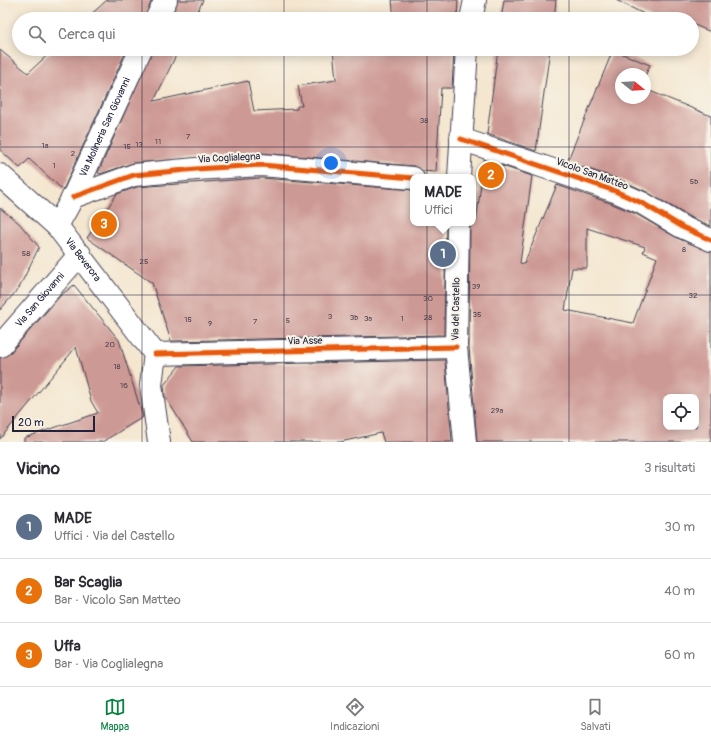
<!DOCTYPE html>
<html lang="it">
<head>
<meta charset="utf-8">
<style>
	:root { --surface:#fff; --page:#f7f7f7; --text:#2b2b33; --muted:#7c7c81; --line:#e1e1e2; --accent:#0b8043 }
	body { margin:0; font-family:Pangolin,sans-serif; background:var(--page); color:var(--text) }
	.controls { position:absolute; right:12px; bottom:12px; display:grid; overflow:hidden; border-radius:8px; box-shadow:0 2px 10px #0003 }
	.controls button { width:36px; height:36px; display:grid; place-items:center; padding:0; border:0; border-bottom:1px solid var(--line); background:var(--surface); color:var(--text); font:20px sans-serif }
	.compass { position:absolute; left:615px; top:68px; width:36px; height:36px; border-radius:50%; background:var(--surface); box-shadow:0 2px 10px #0003; rotate:108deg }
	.scale { position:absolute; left:12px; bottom:10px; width:83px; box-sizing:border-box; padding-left:4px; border:2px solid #22223b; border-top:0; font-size:11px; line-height:14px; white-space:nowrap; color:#22223b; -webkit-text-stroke:3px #f7f3e8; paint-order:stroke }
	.you { position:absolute; left:331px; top:163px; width:14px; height:14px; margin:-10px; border:3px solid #fff; border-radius:50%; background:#1a73e8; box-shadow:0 0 0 6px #1a73e833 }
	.badge { display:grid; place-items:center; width:26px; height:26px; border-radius:50%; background:var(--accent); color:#fff; font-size:13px; font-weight:700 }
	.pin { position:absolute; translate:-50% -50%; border:2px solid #fff; box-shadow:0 1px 4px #0006 }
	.popup { position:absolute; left:410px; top:174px; width:66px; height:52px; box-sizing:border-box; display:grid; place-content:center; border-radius:8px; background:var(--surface); filter:drop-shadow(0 1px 3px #0005); font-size:13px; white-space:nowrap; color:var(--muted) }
	.popup b { font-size:15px; color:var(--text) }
	.popup::after { content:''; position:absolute; left:50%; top:100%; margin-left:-8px; border:8px solid transparent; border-top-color:var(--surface) }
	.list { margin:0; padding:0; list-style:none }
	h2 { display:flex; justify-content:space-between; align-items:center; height:52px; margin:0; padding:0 16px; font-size:17px }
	h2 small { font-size:13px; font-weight:400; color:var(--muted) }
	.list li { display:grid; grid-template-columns:26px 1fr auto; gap:12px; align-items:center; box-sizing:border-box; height:64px; padding:0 16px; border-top:1px solid var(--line) }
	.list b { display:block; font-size:15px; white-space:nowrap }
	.list p { margin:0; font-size:13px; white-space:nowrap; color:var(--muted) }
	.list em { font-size:13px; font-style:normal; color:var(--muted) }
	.icon { flex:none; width:22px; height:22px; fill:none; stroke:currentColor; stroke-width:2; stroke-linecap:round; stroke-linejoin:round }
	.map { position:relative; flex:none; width:711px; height:442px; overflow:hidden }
	.search { position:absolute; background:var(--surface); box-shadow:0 2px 10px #0003; left:12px; right:12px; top:12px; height:44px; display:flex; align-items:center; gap:10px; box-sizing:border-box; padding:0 14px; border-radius:22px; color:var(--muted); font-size:15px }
	.sheet { height:244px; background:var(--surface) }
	nav { display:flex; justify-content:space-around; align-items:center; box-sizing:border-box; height:56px; border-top:1px solid var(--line); background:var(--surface); font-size:11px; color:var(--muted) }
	nav a { display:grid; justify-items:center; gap:2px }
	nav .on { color:var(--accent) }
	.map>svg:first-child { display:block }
	.building { fill:#cd9994; fill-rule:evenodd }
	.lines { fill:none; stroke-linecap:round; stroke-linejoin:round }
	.minor-casing { stroke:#423f51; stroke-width:24 }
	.minor { stroke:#fff; stroke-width:22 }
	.cycleway-casing { stroke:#f7f3e8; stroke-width:8 }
	.cycleway { stroke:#e8590c; stroke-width:5 }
	.grid { fill:none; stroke:#22223b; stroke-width:1; stroke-opacity:0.55 }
	.labels { text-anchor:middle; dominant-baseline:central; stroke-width:4; stroke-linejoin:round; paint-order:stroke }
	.number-label { font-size:8px; fill:#4d4051 }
	.street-label { font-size:10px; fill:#22223b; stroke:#f7f3e8 }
</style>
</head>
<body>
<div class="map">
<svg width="711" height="442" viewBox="0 0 711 442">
	<rect width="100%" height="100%" fill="#f7f3e8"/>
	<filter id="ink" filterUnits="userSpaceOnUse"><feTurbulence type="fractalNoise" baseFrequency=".025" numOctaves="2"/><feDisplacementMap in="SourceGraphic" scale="8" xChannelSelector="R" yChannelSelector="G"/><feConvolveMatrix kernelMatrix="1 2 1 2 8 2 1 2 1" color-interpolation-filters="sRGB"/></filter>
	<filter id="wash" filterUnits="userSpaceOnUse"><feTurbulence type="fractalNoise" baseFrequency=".012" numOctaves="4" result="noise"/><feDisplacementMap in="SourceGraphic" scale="16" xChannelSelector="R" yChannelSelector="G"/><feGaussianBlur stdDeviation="0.9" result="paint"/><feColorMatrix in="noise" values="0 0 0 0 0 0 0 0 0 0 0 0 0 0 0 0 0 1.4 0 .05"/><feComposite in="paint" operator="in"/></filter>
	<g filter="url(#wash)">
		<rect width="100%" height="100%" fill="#f4e6cf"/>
		<g id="blocks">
			<g class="building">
				<path d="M107 0H152L144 19H86Z"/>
				<path d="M178 0H203L194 19H170Z"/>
				<path d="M392 0H458L457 19H394Z"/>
				<path d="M504 0H556L554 19H501Z"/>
				<path d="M616 0H711V32L692 24V19H681L671 15 669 19H654Z"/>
				<path d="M54 49H127L63 190 29 159 20 168 0 150V50L28 73Z"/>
				<path d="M153 49H179L154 101 248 81 254 111 297 109V106H302L298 86 336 80 333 49H454L452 88H441L436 172 423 171 414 166 260 153 133 163 100 174 98 173Z"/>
				<path d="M498 49H550L536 151 487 134Z"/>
				<path d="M613 50 650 65 645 76V74H621V98H645V89L711 116V226L688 216 647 192 619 179 567 162Z"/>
				<path d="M484 160 532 176 520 263 524 264 557 185 610 203 636 214 677 238 711 252V442H477L469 347 470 223H476ZM587 228 645 247 643 252 657 258 633 323 565 310 572 268H587ZM666 397H696V427H666Z"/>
				<path d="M261 178 413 190V223H446L444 335 171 341 152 283 87 238 117 194 137 187Z"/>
				<path d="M0 208 19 223 39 247 19 288 0 310Z"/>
				<path d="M74 285 119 340 143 417 102 442H24V438L98 413 91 401 76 347 0 439V358L9 354 61 295Z"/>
				<path d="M445 360 452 442H384L381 433 340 442H193L165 396 164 385 179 366Z"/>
			</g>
		</g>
	</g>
	<g filter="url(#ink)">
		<use href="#blocks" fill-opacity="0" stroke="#423f51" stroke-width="1"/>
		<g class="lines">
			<g class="minor-casing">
				<g id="minor">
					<path d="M156 19 166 0"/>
					<path d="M471 19 475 0"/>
					<path d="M461 139 615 191 642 203 682 227 711 240"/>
					<path id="s1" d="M0 175 57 226 155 354"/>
					<path d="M459 177 467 49"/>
					<path d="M73 197 134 175 196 169 261 165 413 178"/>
					<path d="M458 223 456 347 465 442"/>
					<path id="s2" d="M57 226 73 197 141 49"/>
					<path id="s3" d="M0 346 80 254"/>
					<path d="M155 354 456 347"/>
					<path d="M155 354 151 385 159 442"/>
				</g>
			</g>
			<use href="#minor" class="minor"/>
			<g class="cycleway-casing">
				<g id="cycleway">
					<path d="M461 139 615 191 642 203 682 227 711 240"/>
					<path d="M73 197 134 175 196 169 261 165 413 178"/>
					<path d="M155 354 456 347"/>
				</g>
			</g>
			<use href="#cycleway" class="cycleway"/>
		</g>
	</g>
	<path class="grid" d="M142 0V19M284 0V19M427 0V19M569 0V19M142 49V442M284 49V442M427 49V442M569 49V442M0 147H711M0 295H711"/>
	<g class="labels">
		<g class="number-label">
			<text x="424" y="120">38</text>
			<text x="188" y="136">7</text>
			<text x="158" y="141">11</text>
			<text x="139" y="144">13</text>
			<text x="45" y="145">1a</text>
			<text x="127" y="146">15</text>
			<text x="73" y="153">2</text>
			<text x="54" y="165">1</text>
			<text x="694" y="181">5b</text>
			<text x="684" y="249">8</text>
			<text x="26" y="253">58</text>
			<text x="144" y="261">25</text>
			<text x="476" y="286">39</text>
			<text x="693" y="295">32</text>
			<text x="428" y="298">30</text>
			<text x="477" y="314">35</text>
			<text x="330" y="316">3</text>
			<text x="354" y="317">3b</text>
			<text x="428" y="317">28</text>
			<text x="368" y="318">3a</text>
			<text x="402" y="318">1</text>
			<text x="188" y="319">15</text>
			<text x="288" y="320">5</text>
			<text x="255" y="321">7</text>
			<text x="210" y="323">9</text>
			<text x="110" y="344">20</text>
			<text x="117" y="366">18</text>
			<text x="124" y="385">16</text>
			<text x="497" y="410">29a</text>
		</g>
		<g class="street-label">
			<text stroke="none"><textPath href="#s2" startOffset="110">Via Molineria San Giovanni</textPath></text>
			<text transform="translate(229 158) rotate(-3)">Via Coglialegna</text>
			<text transform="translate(592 174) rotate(20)">Vicolo San Matteo</text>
			<text stroke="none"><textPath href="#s1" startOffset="119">Via Beverora</textPath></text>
			<text stroke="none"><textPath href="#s3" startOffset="61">Via San Giovanni</textPath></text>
			<text transform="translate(456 309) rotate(-89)">Via del Castello</text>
			<text transform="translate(305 341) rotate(-1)">Via Asse</text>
		</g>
	</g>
</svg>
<div class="controls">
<button><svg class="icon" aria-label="locate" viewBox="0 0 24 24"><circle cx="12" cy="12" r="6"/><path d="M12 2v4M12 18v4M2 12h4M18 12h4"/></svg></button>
</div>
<svg class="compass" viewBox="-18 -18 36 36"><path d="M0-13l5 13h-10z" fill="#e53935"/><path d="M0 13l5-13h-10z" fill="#7c7c81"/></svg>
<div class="scale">20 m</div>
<div class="you"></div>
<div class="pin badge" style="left:443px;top:254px;background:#5c6f8a">1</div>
<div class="popup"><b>MADE</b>Uffici</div>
<div class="pin badge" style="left:491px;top:175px;background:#e8710a">2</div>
<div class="pin badge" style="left:104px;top:224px;background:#e8710a">3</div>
<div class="search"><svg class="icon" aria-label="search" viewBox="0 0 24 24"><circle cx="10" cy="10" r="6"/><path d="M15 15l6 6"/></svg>Cerca qui</div>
</div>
<section class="sheet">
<h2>Vicino<small>3 risultati</small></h2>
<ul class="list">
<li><span class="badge" style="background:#5c6f8a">1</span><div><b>MADE</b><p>Uffici · Via del Castello</p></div><em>30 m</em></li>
<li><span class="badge" style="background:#e8710a">2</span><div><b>Bar Scaglia</b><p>Bar · Vicolo San Matteo</p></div><em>40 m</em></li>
<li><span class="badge" style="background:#e8710a">3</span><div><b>Uffa</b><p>Bar · Via Coglialegna</p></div><em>60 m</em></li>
</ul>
</section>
<nav>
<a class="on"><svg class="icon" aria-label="map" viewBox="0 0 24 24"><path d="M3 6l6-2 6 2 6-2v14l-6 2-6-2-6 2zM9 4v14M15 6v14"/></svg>Mappa</a>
<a><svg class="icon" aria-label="directions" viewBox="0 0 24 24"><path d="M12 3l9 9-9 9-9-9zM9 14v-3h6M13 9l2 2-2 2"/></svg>Indicazioni</a>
<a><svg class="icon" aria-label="saved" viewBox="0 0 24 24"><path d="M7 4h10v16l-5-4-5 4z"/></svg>Salvati</a>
</nav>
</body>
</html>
